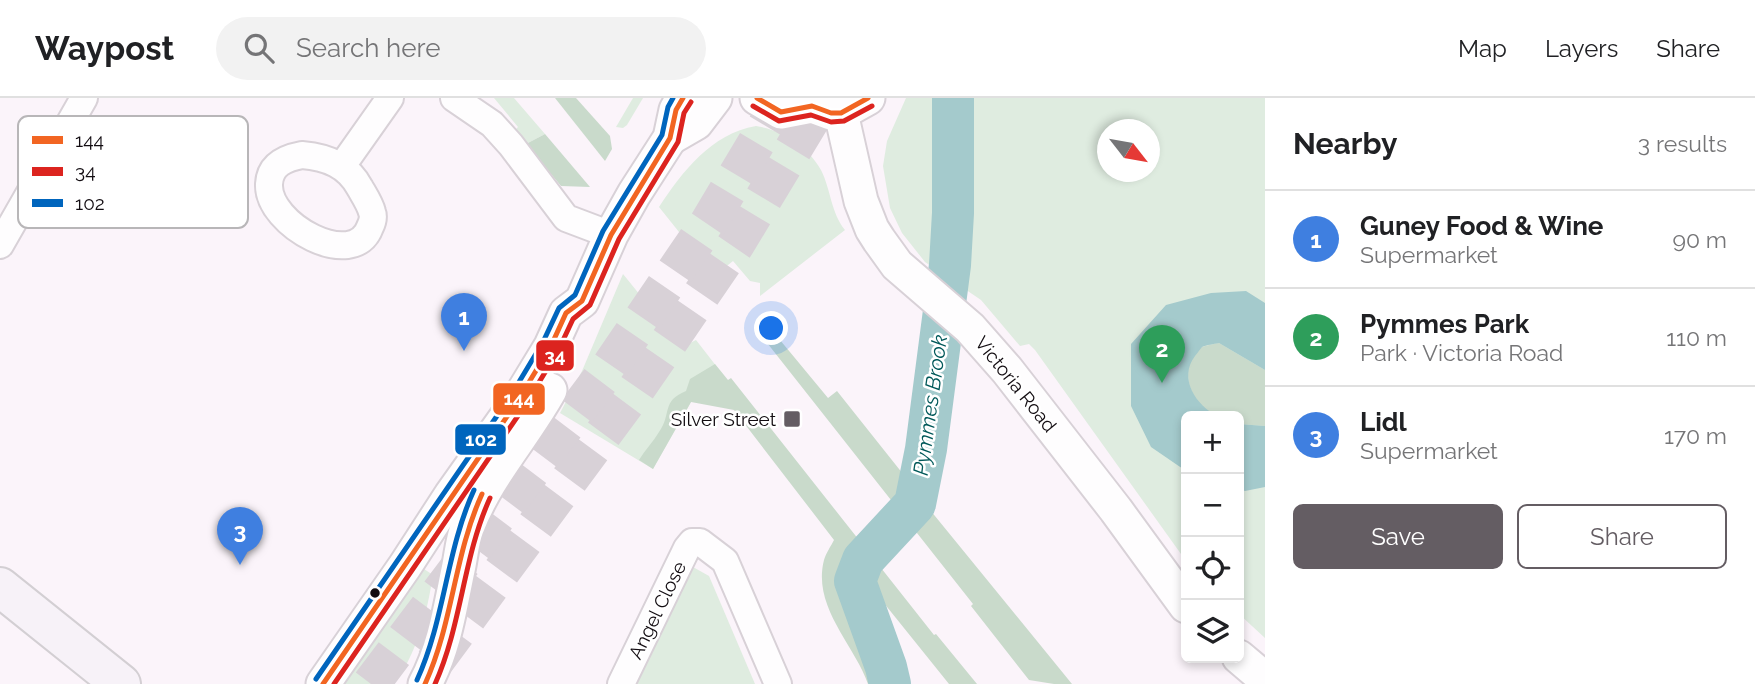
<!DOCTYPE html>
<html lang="en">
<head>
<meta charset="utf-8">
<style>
	:root { --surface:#fff; --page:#f2f2f2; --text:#202124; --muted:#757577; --line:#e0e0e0; --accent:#645d63 }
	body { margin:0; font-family:Raleway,sans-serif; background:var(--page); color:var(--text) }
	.controls { position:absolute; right:21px; bottom:21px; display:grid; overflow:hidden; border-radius:10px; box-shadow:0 4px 10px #0003 }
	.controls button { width:63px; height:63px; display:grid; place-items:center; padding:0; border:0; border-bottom:2px solid var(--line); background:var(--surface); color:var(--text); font:35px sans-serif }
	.compass { position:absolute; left:1097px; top:21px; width:63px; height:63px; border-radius:50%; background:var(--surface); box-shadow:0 4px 10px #0003; rotate:121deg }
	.you { position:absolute; left:772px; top:231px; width:24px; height:24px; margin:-18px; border:5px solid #fff; border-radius:50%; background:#1a73e8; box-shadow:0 0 0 10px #1a73e833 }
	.badge { display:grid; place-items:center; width:46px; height:46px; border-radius:50%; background:var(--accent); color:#fff; font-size:23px; font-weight:700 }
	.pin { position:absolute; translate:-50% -58px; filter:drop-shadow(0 2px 4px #0008) }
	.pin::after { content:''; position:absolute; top:37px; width:24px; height:21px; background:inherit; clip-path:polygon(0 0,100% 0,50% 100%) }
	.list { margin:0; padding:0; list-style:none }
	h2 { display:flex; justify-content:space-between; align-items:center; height:91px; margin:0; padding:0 28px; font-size:30px }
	h2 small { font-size:23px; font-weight:400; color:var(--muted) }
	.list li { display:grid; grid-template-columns:46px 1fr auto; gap:21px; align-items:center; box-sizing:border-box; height:98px; padding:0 28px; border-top:2px solid var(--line) }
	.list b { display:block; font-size:26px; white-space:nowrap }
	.list p { margin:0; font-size:23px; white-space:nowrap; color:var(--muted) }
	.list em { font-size:23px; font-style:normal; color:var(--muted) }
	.actions { display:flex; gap:14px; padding:21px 28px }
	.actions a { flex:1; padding:16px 0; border:2px solid var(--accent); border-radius:10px; text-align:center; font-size:24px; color:var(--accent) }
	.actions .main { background:var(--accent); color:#fff }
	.icon { flex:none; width:38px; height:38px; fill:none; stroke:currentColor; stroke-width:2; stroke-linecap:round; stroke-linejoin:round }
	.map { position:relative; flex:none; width:1265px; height:586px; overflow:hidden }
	header { display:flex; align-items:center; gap:42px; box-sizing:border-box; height:98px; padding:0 35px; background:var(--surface); border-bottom:2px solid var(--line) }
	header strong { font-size:33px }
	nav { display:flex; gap:38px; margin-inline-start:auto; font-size:24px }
	.search { width:490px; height:63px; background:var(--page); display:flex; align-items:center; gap:18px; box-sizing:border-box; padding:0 24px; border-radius:38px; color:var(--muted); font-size:26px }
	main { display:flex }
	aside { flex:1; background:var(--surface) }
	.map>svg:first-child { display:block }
	.green { fill:#dfece0; fill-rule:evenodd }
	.forest { fill:#c9dacb }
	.water { fill:#a4cacc }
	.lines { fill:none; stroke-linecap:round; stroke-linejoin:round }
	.river { stroke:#a4cacc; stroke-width:42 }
	.trunk-tunnel { stroke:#d8d1d7; stroke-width:38; stroke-dasharray:38 19; stroke-linecap:butt }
	.minor-casing { stroke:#d8d1d7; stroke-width:30 }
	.tertiary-casing { stroke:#d8d1d7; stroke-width:37 }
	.primary-casing { stroke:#d3cfd3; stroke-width:42 }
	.minor { stroke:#fefdfe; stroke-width:26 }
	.tertiary { stroke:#fefdfe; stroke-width:33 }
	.primary { stroke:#f7f2f8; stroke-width:38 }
	.bus-1-casing { stroke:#fff; stroke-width:10 }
	.bus-2-casing { stroke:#fff; stroke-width:10 }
	.bus-3-casing { stroke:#fff; stroke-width:10 }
	.bus-1 { stroke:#f26522; stroke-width:5 }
	.bus-2 { stroke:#dc241f; stroke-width:5 }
	.bus-3 { stroke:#0065bd; stroke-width:5 }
	.poi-dot { fill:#645d63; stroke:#fff; stroke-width:2.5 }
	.bus-dot { fill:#120c11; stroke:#fff; stroke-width:2.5 }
	.labels { text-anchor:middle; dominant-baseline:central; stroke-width:5; stroke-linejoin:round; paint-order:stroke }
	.street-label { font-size:19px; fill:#120c11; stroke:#fff }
	.poi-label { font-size:19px; fill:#120c11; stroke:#fff; text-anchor:end }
	.water-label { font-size:21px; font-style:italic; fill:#005859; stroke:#fff }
	.key { fill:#fff; stroke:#b8b6b8; stroke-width:2 }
	.key-label { font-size:19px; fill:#120c11 }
	.line-badge { stroke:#fff; stroke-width:2.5 }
	.badge-label { font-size:19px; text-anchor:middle; font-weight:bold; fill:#fff }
</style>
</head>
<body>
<header>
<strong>Waypost</strong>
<div class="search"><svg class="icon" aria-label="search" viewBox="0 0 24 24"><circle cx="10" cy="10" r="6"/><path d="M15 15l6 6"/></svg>Search here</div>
<nav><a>Map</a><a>Layers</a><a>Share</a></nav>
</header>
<main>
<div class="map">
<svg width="1265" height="586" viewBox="0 0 1265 586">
	<rect width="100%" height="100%" fill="#fbf4fa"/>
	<g class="green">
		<path d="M494 0H514L545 36 526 46 515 32 518 29Z"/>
		<path d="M633 0H643L627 27 623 30 616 29Z"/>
		<path d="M906 0H1265V540L1239 516V318H1186V463L1035 252 1029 246 1020 248 981 202 925 164 902 135 890 110 883 68 887 43ZM1108 32H1150V74H1108Z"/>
		<path d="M756 28C782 32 808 48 821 72 831 92 831 115 845 132L760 198V185L750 183 733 163 718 175 695 146 691 149 659 109C683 73 711 36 756 28Z"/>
		<path d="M623 176 640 197 648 191 690 245 696 242 724 278 691 304 653 371 560 315 582 273Z"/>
		<path d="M421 469 433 477C427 515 417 555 394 586H341Z"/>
		<path d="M693 469 709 478 755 586H637Z"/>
	</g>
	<g class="forest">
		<path d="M555 0H576L610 38 612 51 605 63Z"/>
		<path d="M545 36 590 89 561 88 526 46Z"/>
		<path d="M761 219 828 300 837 293 903 376 928 220 954 238 937 351 939 352 934 378 936 379 926 407 1072 586H1054L1029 582 971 508 973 506 760 236Z"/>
		<path d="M1219 245 1265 272V328L1239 326V318C1232 318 1223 319 1216 317 1190 310 1176 265 1202 249 1207 247 1214 246 1219 245Z"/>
		<path d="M715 266 728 282 731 280 934 537 936 536 977 586H949L875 494 883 536 899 586H868C854 546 812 509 824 462 826 455 831 448 834 442L734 312 691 304 653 371 639 362C645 352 653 344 659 334 672 316 661 303 686 293L690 281Z"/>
	</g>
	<g class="water">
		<path d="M1246 193 1265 205V272L1219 245C1214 246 1206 247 1202 249 1201 250 1196 257 1195 258 1178 280 1196 308 1218 318H1186V373L1151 349 1131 308V246L1166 207 1211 195Z"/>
		<path d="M1239 326 1265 328V389L1245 393 1239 391Z"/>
	</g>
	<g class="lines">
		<path class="river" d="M890 586 886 569 855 483 863 462 915 406 926 351 950 167 953 115V0"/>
		<g class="trunk-tunnel">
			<path d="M434 565 637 290 736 146 824 0"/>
			<path d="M371 586 609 270 709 124 783 0"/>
		</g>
		<g class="minor-casing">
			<g id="minor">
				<path d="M454 0 492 26 511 47 566 120 611 137"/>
				<path d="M302 57C327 59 348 67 360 90 364 97 370 106 372 114 374 119 372 125 370 129 354 174 267 127 269 86 270 66 286 60 302 57Z"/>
				<path d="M342 68 390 0"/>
				<path d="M0 147 84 0"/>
				<path d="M621 586 687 450 692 444H700L725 463 778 586"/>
			</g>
		</g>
		<g class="tertiary-casing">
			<g id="tertiary">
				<path d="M757 0 781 14 812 8 831 15H841L868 0"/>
				<path d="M841 15 861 103 872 131 879 142 897 167 970 230 1007 272 1116 412 1186 508"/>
				<path d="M670 40 696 25 715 0"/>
				<path d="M1239 559 1265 581"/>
				<path d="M323 586 405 468 451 397 517 304 551 248 566 215 582 203 611 137 634 96 670 40 676 12 683 0"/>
				<path d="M425 586C444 551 450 511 458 472 461 459 462 443 467 430 486 379 524 339 550 292"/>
			</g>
		</g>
		<g class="primary-casing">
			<path id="primary" d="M0 489 121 586"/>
		</g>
		<use href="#minor" class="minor"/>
		<use href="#tertiary" class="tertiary"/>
		<use href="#primary" class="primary"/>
		<g class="bus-1-casing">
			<g id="bus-1">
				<path d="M757 0 781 14 812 8 831 15H841L868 0"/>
				<path d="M323 586 517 304 551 248 566 215 582 203 611 137 670 40 676 12 683 0"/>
				<path d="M425 586C453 525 454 457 482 396"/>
			</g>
		</g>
		<g class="bus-2-casing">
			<g id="bus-2">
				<path d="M753 8 779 23 811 17 831 24 844 23 872 8"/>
				<path d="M334 586 524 309 558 253 573 221 590 207 619 141 678 44 684 15 691 4"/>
				<path d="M435 586C462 526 463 459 490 400"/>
			</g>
		</g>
		<g class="bus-3-casing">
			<g id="bus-3">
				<path d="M316 581 510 299 543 244 559 210 575 197 603 133 662 37 668 9 673 0"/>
				<path d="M417 582C445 521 446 453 474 392"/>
			</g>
		</g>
		<use href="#bus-1" class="bus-1"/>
		<use href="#bus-2" class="bus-2"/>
		<use href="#bus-3" class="bus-3"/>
	</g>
	<rect class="poi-dot" x="783" y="312" width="18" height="18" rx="3.5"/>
	<circle class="bus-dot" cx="375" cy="495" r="6"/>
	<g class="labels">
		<g class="street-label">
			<text transform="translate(1016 286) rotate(51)">Victoria Road</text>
			<text transform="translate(657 512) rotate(-64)">Angel Close</text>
		</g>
		<g class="poi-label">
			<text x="776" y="321">Silver Street</text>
		</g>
		<g class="water-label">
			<text transform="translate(930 307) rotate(-82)">Pymmes Brook</text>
		</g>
	</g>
	<rect x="18" y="18" width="230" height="112" rx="10" class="key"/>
	<rect x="32" y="38" width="31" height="8" fill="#f26522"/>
	<rect x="32" y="69" width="31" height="9" fill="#dc241f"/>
	<rect x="32" y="101" width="31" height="8" fill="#0065bd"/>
	<g class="key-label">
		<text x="75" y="49">144</text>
		<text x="75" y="80">34</text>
		<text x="75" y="112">102</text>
	</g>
	<g class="line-badge">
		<rect x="535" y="241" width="40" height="33" rx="7" fill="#dc241f"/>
		<rect x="492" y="284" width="54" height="34" rx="7" fill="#f26522"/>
		<rect x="454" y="325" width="53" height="33" rx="7" fill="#0065bd"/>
	</g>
	<g class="badge-label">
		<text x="555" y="264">34</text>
		<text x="519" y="307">144</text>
		<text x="481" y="348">102</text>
	</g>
</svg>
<div class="controls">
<button>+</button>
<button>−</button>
<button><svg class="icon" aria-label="locate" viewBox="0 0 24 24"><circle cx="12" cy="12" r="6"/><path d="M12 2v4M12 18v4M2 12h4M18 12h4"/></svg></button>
<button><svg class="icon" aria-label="layers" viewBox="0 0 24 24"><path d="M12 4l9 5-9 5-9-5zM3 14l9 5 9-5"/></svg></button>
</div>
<svg class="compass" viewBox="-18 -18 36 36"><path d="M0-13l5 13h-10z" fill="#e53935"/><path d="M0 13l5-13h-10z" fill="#757577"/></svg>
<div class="you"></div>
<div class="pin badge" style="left:464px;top:253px;background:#3f7fe0">1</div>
<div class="pin badge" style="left:1162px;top:285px;background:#2e9e5b">2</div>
<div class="pin badge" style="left:240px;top:467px;background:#3f7fe0">3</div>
</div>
<aside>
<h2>Nearby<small>3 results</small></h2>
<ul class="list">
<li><span class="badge" style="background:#3f7fe0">1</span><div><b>Guney Food &amp; Wine</b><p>Supermarket</p></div><em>90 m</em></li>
<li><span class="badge" style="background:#2e9e5b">2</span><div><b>Pymmes Park</b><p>Park · Victoria Road</p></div><em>110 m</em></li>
<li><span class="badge" style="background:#3f7fe0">3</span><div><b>Lidl</b><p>Supermarket</p></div><em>170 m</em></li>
</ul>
<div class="actions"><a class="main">Save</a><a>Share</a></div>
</aside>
</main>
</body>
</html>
